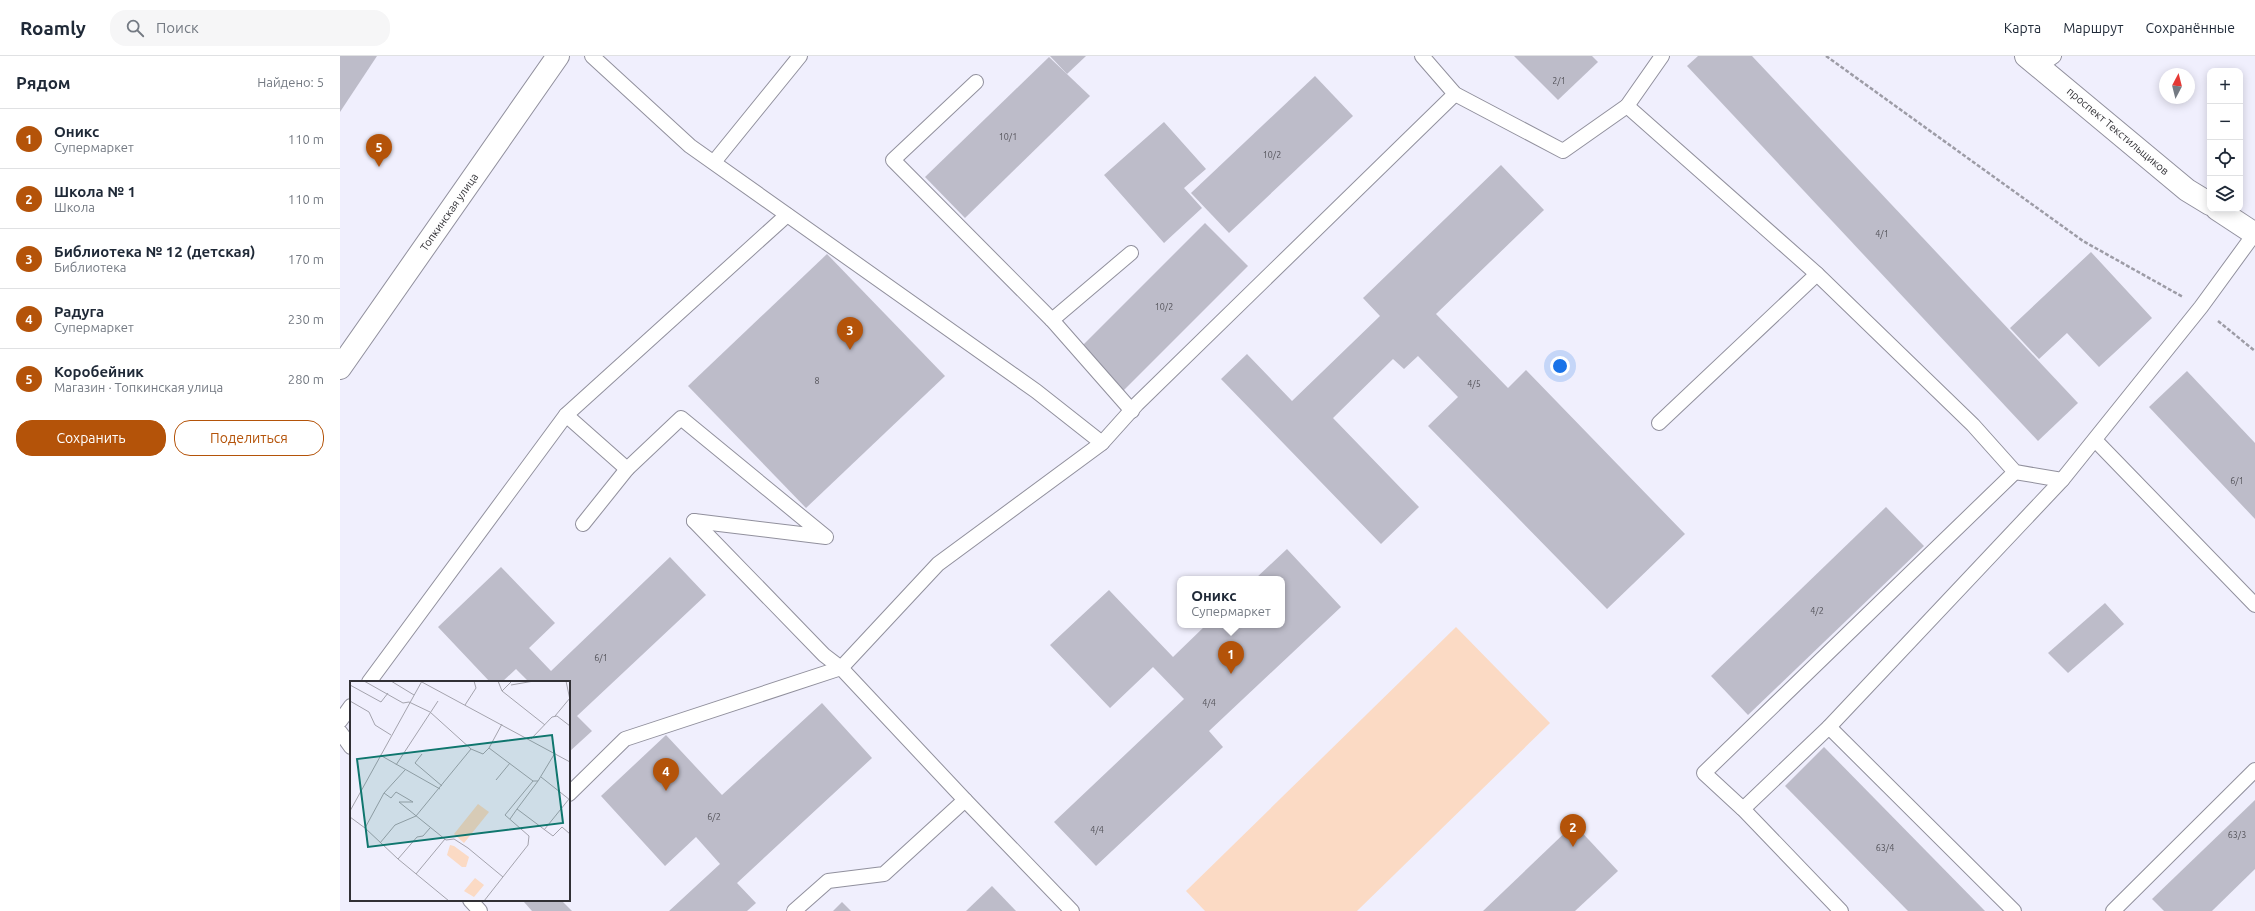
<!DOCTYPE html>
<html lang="ru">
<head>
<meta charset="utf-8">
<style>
	:root { --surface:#fff; --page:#f6f6f7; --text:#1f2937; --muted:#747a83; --line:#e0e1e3; --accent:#b45309 }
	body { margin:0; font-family:Ubuntu,sans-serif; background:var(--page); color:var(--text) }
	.controls { position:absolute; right:12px; top:12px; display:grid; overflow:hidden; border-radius:8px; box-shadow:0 2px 10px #0003 }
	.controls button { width:36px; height:36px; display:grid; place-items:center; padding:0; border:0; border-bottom:1px solid var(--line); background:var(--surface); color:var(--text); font:20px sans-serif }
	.compass { position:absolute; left:1819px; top:12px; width:36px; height:36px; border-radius:50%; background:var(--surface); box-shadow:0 2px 10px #0003; rotate:7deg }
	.you { position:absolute; left:1220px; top:310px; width:14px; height:14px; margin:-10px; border:3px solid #fff; border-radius:50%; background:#1a73e8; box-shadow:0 0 0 6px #1a73e833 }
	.badge { display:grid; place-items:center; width:26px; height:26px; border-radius:50%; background:var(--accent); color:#fff; font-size:13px; font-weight:700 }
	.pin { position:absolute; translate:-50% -33px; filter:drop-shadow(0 1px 2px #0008) }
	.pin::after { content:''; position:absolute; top:21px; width:14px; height:12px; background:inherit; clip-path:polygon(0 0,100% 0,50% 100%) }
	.popup { position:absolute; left:837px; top:520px; width:108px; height:52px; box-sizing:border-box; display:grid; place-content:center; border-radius:8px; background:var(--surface); filter:drop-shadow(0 1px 3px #0005); font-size:13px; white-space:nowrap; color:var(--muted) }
	.popup b { font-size:15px; color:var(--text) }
	.popup::after { content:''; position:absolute; left:50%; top:100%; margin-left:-8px; border:8px solid transparent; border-top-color:var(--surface) }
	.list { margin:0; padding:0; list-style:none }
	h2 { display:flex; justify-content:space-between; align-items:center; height:52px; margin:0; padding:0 16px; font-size:17px }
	h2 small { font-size:13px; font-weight:400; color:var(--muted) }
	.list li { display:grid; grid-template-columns:26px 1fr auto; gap:12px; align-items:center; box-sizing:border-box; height:60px; padding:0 16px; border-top:1px solid var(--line) }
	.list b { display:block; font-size:15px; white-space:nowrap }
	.list p { margin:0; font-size:13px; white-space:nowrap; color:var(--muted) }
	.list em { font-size:13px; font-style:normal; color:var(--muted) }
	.actions { display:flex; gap:8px; padding:12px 16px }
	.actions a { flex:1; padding:9px 0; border:1px solid var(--accent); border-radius:16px; text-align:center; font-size:14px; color:var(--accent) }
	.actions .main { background:var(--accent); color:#fff }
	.icon { flex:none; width:22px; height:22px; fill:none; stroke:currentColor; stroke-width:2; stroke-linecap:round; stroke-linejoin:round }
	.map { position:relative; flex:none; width:1915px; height:855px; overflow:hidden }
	header { display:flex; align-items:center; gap:24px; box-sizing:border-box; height:56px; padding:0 20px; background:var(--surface); border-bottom:1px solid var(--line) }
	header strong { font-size:19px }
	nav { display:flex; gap:22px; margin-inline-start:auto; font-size:14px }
	.search { width:280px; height:36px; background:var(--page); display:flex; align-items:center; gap:10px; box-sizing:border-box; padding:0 14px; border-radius:16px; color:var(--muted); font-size:15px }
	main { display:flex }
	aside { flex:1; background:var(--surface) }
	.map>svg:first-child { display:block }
	.green { fill:#fbdac4 }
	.building { fill:#bdbcc9 }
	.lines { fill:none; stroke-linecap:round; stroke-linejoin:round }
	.service-casing { stroke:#91909d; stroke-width:16 }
	.minor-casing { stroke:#91909d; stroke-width:24 }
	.tertiary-casing { stroke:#91909d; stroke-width:24 }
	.path { stroke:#9d9ca6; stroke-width:2.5; stroke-dasharray:4 2; stroke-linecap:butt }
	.service { stroke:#fff; stroke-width:14 }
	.minor { stroke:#fff; stroke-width:22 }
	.tertiary { stroke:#fff; stroke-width:22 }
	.labels { text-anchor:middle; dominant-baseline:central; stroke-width:3.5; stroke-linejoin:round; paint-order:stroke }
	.number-label { font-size:9px; fill:#54535a }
	.street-label { font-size:11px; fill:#313035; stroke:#fefefe }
	.inset-road { fill:none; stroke:#a4a3ad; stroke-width:1 }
	.view { fill:#0f766e; fill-opacity:0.15; stroke:#0f766e; stroke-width:2 }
	.inset-edge { fill:none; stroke:#313035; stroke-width:2 }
</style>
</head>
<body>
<header>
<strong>Roamly</strong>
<div class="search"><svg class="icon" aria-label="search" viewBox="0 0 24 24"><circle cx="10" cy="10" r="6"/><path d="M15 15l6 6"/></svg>Поиск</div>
<nav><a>Карта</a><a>Маршрут</a><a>Сохранённые</a></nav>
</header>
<main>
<aside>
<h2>Рядом<small>Найдено: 5</small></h2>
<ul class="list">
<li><span class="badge">1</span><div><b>Оникс</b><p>Супермаркет</p></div><em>110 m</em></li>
<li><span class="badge">2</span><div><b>Школа № 1</b><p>Школа</p></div><em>110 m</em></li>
<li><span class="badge">3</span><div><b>Библиотека № 12 (детская)</b><p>Библиотека</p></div><em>170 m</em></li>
<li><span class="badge">4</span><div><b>Радуга</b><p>Супермаркет</p></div><em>230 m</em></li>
<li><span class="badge">5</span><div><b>Коробейник</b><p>Магазин · Топкинская улица</p></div><em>280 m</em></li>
</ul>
<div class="actions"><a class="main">Сохранить</a><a>Поделиться</a></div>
</aside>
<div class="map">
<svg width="1915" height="855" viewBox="0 0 1915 855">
	<rect width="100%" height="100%" fill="#f0effd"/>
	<path class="green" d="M1116 571 1210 667 1017 855H865L846 835Z"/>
	<g class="building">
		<path d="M0 0H37L0 56Z"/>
		<path d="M710 0H746L727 18Z"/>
		<path d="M1174 0H1252L1258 6 1218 44Z"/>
		<path d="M1358 0H1412L1738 347 1698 385 1347 10Z"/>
		<path d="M709 1 750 40 625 162 585 121Z"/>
		<path d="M975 20 1013 60 889 177 851 137Z"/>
		<path d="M824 66 866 113 844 132 862 152 824 187 764 119Z"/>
		<path d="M1161 109 1204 154 1096 258 1168 332 1186 314 1345 478 1267 553 1088 370 1118 341 1078 300 1064 313 1053 303 993 362 1079 451 1041 488 881 323 907 298 952 345 1040 260 1023 242Z"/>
		<path d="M865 167 908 210 783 335 740 292Z"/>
		<path d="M1751 196 1812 262 1759 311 1727 277 1699 303 1670 272Z"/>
		<path d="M487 198 605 320 466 452 348 330Z"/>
		<path d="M1847 315 1915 387V463L1809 351Z"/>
		<path d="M1546 451 1584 490 1408 659 1371 620Z"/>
		<path d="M947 493 1001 551 869 675 883 691 756 810 714 766 844 643 813 611 770 652 710 589 769 534 833 601 866 569H942V523H915Z"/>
		<path d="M330 501 366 539 237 660 252 675 229 696V626H189L176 613 162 626H150L98 571 161 511 215 567 189 592 211 615Z"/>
		<path d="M1765 547 1784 568 1728 617 1708 597Z"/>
		<path d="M482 647 532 702 397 827 416 847 407 855H329L380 808 356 781 325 810 261 740 326 679 382 739Z"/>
		<path d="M1484 691 1645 855H1568L1445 730Z"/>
		<path d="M1915 744V813L1872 855H1824L1812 843Z"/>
		<path d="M1234 768 1278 815 1235 855H1143Z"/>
		<path d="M652 830 676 855H626Z"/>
		<path d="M186 844H221L232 855H192L184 846Z"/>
		<path d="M502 846 511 855H493Z"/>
	</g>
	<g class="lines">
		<g class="service-casing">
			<g id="service">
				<path d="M252 0 350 90 696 335 762 387"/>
				<path d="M1082 0 1115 38 1223 95 1287 50 1322 0"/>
				<path d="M1700 10 1714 0"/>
				<path d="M636 26 553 104 712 264 792 355"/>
				<path d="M1287 50 1477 218 1633 369 1675 416 1722 424 1861 251 1915 177"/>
				<path d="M374 106 460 0"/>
				<path d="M712 264 791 197"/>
				<path d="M226 359 287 413 341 362 486 481 354 465"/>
				<path d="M1319 367 1477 218"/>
				<path d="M1755 384 1915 549"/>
				<path d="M354 465 484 599 501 612 625 744 732 855"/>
				<path d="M243 468 287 413"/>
				<path d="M29 626 226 359 447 159"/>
				<path d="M0 665 11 650"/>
				<path d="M1489 671 1722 424"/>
				<path d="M0 676 11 691"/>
				<path d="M229 738 285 683 501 612 598 508 762 387 797 348 1115 38"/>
				<path d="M1403 753 1489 671 1674 855"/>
				<path d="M130 844 140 855"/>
				<path d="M454 855 488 825 544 818 625 744"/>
				<path d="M1501 855 1403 753 1364 717 1675 416"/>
				<path d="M1773 855 1915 714"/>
			</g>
		</g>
		<g class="minor-casing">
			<path id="minor" d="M0 312 218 0"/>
		</g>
		<g class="tertiary-casing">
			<g id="tertiary">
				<path d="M1686 0 1847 134 1870 148"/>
				<path d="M1877 153 1915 178"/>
			</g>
		</g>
		<g class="path">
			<path d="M1486 0 1743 185 1843 241"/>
			<path d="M1878 265 1915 295"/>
		</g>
		<use href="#service" class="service"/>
		<use href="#minor" class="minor"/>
		<use href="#tertiary" class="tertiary"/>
	</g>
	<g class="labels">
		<g class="number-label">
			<text x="1219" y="25">2/1</text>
			<text x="668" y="81">10/1</text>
			<text x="932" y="99">10/2</text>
			<text x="1542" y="178">4/1</text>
			<text x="824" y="251">10/2</text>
			<text x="477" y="325">8</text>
			<text x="1134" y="328">4/5</text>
			<text x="1897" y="425">6/1</text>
			<text x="1477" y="555">4/2</text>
			<text x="261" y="602">6/1</text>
			<text x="869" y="647">4/4</text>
			<text x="374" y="761">6/2</text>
			<text x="757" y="774">4/4</text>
			<text x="1897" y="779">63/3</text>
			<text x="1545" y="792">63/4</text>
		</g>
		<g class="street-label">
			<text transform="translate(1778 75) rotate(40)">проспект Текстильщиков</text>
			<text transform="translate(109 156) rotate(-55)">Топкинская улица</text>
		</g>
	</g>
	<g transform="translate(10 625)">
		<rect width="220" height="220" fill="#f0effd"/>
		<path d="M128 123 139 131 114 162 104 153ZM100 164 104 165 119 176 116 186H112L97 174ZM125 197 134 204 124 216 114 210Z" fill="#fbdac4"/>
		<path class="inset-road" d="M14 0 53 22 59 21 80 31 121 68 133 73 139 67 152 43M41 0 64 14M70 0 220 81M148 0 152 10 195 44M216 0 220 19M0 4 31 21 38 12M161 4 184 0M152 10 162 0M0 20 19 31 25 44 41 54M115 24 126 7 124 0M205 35 220 17M181 58 202 36 207 35 220 45M139 67 183 100H188L205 72M72 73 65 82 92 105M30 74 90 108M46 84 88 20M55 89 34 112 15 147 48 178 99 220M191 96 220 119M146 99 160 82M34 112 41 117 46 111 63 121H49M49 121 96 159 104 158 118 167 153 196M167 128 188 100M0 130 72 0M0 136 15 147M160 138 167 128 203 155 212 146 220 153M194 149 219 118M30 162 45 144 66 135 121 68M48 178 67 156 73 155 80 147M66 193 95 158M134 220 178 164 179 155 155 134 183 100"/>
		<path class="view" d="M202 54 213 142 18 166 7 78Z"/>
		<rect width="220" height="220" class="inset-edge"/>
	</g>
</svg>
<div class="controls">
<button>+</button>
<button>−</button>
<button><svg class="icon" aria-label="locate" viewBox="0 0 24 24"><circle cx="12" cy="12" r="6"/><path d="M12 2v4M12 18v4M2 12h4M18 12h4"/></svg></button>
<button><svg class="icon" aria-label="layers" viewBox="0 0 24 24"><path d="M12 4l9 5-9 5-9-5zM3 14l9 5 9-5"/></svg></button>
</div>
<svg class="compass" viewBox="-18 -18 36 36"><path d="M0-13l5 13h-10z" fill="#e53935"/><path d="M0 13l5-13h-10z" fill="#747a83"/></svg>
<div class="you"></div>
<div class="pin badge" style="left:891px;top:618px">1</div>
<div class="popup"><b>Оникс</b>Супермаркет</div>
<div class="pin badge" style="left:1233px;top:791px">2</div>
<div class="pin badge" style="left:510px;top:294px">3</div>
<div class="pin badge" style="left:326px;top:735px">4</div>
<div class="pin badge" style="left:39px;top:111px">5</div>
</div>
</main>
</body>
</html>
